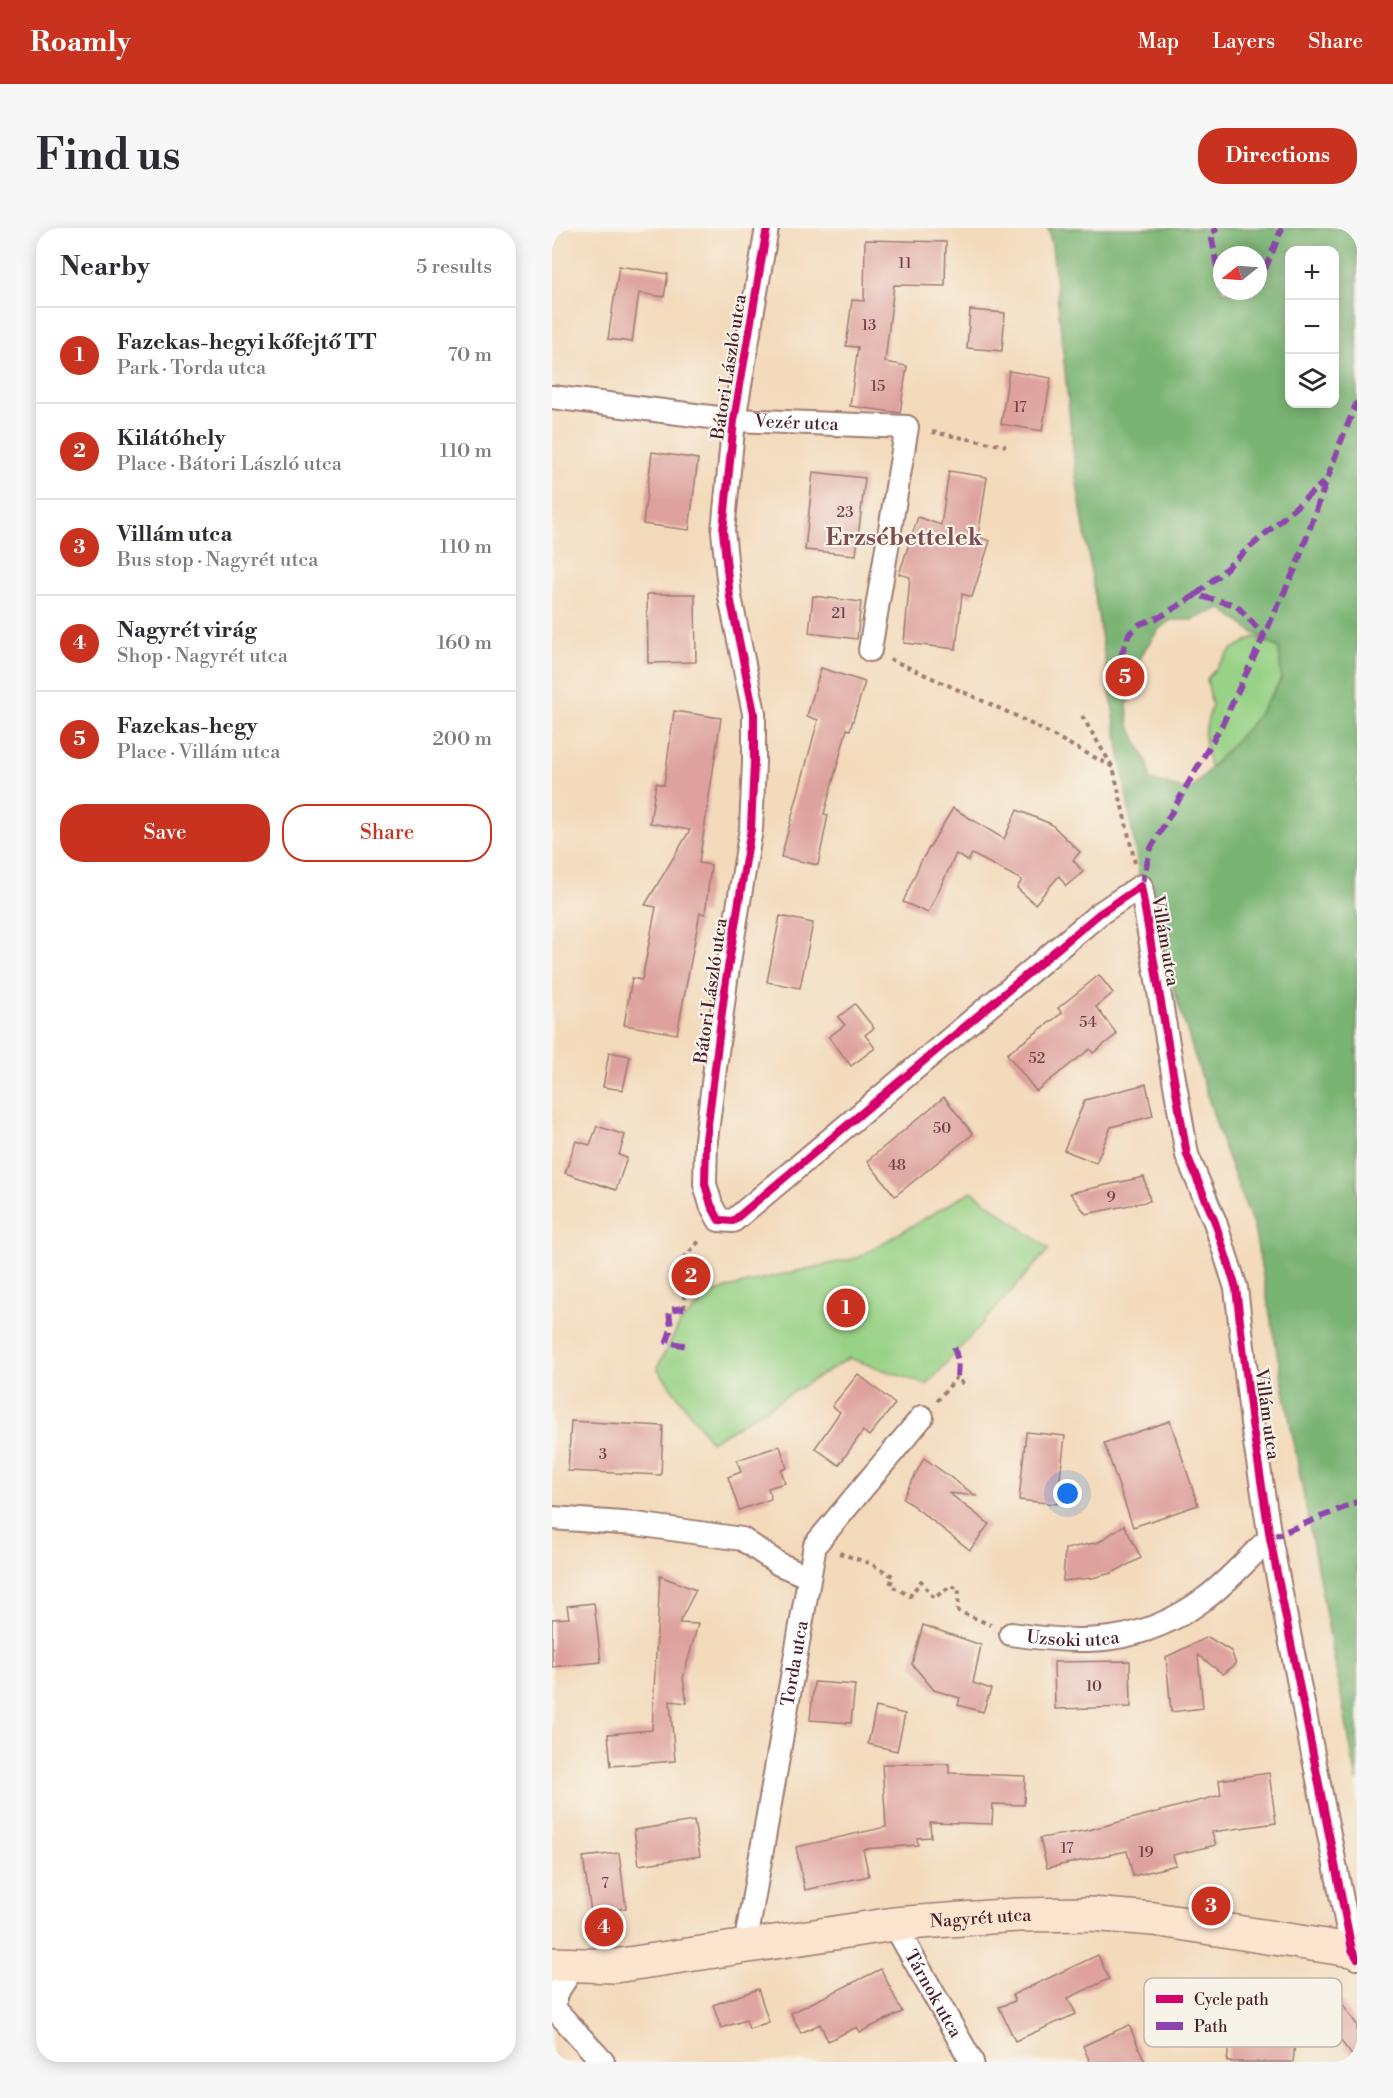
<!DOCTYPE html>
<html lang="en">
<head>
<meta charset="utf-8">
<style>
	:root { --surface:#fff; --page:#f7f7f7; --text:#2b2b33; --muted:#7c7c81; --line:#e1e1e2; --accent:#c8321e }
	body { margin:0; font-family:"Libre Bodoni",serif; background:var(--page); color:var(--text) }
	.controls { position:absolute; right:18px; top:18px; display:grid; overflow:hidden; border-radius:12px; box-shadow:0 3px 15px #0003 }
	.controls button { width:54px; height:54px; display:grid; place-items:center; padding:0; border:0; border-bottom:2px solid var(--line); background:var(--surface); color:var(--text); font:30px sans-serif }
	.compass { position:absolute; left:661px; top:18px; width:54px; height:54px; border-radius:50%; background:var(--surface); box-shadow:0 3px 15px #0003; rotate:253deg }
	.you { position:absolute; left:516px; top:1266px; width:21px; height:21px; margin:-15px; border:4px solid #fff; border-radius:50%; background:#1a73e8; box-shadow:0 0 0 9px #1a73e833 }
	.badge { display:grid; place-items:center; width:39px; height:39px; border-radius:50%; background:var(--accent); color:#fff; font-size:20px; font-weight:700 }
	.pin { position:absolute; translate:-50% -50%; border:3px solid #fff; box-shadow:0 2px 6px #0006 }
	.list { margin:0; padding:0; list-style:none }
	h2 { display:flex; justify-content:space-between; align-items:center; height:78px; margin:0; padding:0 24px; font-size:26px }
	h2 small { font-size:20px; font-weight:400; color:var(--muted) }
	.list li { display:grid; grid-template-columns:39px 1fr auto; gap:18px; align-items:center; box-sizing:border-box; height:96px; padding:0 24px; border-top:2px solid var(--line) }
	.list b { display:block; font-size:22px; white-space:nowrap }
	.list p { margin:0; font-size:20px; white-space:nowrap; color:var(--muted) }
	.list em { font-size:20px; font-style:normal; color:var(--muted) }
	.actions { display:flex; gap:12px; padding:18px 24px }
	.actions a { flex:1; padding:14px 0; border:2px solid var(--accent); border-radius:24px; text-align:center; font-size:21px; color:var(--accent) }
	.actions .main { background:var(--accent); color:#fff }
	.icon { flex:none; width:33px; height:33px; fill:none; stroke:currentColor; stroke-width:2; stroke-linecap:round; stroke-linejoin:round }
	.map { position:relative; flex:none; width:805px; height:1834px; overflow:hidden; border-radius:24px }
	header { display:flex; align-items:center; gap:36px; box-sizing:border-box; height:84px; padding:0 30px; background:var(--accent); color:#fff }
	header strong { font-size:28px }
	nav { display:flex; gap:33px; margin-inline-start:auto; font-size:21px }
	.intro { display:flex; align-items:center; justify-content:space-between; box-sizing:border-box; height:144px; padding:0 36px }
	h1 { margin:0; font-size:42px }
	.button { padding:15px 27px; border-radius:24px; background:var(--accent); color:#fff; font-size:21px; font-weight:700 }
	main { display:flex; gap:36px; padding:0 36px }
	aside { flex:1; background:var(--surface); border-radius:24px; box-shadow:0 3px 15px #0003 }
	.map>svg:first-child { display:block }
	.green { fill:#98d286; stroke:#717858; stroke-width:1.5 }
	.forest { fill:#7ab473; stroke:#626a4f; stroke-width:1.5; fill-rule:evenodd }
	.building { fill:#dea19d }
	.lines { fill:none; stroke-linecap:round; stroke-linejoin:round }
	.street-casing { stroke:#9e7c73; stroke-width:26 }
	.secondary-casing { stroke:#9e7c73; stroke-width:36 }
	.path { stroke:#9e7c73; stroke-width:4; stroke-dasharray:4.5 4.5; stroke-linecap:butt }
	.street { stroke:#fff; stroke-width:22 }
	.secondary { stroke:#fce5cf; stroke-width:33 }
	.quiet { stroke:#8e44ad; stroke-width:6; stroke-dasharray:12 6; stroke-linecap:butt }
	.cycleway-casing { stroke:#f7f3e8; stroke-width:11 }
	.cycleway { stroke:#d6006c; stroke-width:8 }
	.labels { text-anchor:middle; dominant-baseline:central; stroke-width:4.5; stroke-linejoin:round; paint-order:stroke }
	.number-label { font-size:15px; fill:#6f4048 }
	.street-label { font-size:18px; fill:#4a1f2b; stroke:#f7f3e8 }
	.district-label { font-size:24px; font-weight:bold; fill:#7e4c53; stroke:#f7f3e8 }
	.key { fill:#f7f3e8; stroke:#c3b3af; stroke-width:1.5 }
	.key-label { font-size:16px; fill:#4a1f2b }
</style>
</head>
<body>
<header>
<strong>Roamly</strong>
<nav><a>Map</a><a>Layers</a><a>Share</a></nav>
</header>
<div class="intro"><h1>Find us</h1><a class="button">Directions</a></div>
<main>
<aside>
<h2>Nearby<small>5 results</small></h2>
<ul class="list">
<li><span class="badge">1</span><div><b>Fazekas-hegyi kőfejtő TT</b><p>Park · Torda utca</p></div><em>70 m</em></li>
<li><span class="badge">2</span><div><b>Kilátóhely</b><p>Place · Bátori László utca</p></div><em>110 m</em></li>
<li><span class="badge">3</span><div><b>Villám utca</b><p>Bus stop · Nagyrét utca</p></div><em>110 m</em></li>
<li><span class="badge">4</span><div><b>Nagyrét virág</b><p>Shop · Nagyrét utca</p></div><em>160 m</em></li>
<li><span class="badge">5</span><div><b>Fazekas-hegy</b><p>Place · Villám utca</p></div><em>200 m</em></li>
</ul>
<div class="actions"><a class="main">Save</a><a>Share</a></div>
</aside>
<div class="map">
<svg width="805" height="1834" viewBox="0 0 805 1834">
	<rect width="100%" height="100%" fill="#f7f3e8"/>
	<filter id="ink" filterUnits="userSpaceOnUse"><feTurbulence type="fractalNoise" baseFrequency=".0167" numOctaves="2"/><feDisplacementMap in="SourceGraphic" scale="12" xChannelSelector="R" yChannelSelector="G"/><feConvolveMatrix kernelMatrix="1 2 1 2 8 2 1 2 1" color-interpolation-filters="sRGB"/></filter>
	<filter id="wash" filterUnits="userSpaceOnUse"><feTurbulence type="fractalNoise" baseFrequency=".008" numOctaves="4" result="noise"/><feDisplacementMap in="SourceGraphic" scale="24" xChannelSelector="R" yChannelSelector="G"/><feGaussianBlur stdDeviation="1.35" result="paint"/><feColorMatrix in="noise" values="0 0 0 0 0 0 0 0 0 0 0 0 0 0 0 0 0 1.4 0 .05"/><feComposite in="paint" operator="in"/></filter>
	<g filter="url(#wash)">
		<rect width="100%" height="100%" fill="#f3dabb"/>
		<g class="green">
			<path d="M702 409 727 419C727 429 731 443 728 452 720 479 679 521 658 539L652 506 660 477 655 451 679 422Z"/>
			<path d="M420 963 497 1021 375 1157 297 1130 159 1214 105 1140 128 1095 160 1065 205 1052 305 1030Z"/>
		</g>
		<path class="forest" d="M496 0H805V1554L702 1000 672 920 589 658 524 249 500 18ZM738 22H782V176H738ZM670 27H706V63H670ZM668 380C689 394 703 409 727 420L729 452 705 489 638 563 598 552 596 537 577 497 575 477 585 459 582 444 593 421 607 401 619 392H640Z"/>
		<g id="blocks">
			<g class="building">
				<path d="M313 12 394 14 393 58 342 57 333 134 355 138 348 185 298 178 306 119 294 118 300 72 312 73Z"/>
				<path d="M67 38 116 46 112 69 87 65 80 114 56 111Z"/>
				<path d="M418 82 453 85 450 123 415 120Z"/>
				<path d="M457 143 499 150 490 203 449 196Z"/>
				<path d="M100 224 146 231 137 302 91 296Z"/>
				<path d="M397 243 435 249 426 309 438 313 420 369 410 366 404 421 352 415 358 349 347 346 366 289 389 297Z"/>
				<path d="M261 244 313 250 304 327 253 322Z"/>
				<path d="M95 366H143L144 434 96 435Z"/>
				<path d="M261 368 309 374 305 411 257 405Z"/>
				<path d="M269 440 313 454 298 502 295 501 272 586 276 587 266 637 229 629 266 492 255 488Z"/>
				<path d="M122 483 169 490 147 635 159 637 153 686 148 685 125 806 72 797 80 750 90 752 104 679 93 677 138 602 98 595 104 555 112 557Z"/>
				<path d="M401 580 452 611 465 582 499 596 528 624 521 632 531 644 514 658 507 648 483 676 465 660 470 652 420 626 416 633 404 626 376 685 351 674 369 633Z"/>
				<path d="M228 688 261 695 248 760 215 754Z"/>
				<path d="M547 747 561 765 544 779 565 806 541 825 538 821 484 863 455 826 510 785 506 780Z"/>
				<path d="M303 776 322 800 313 807 323 820 299 838 277 809 293 797 286 789Z"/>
				<path d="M57 824 78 828 71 862 51 859Z"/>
				<path d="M594 856 601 888 559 899 544 935 512 922 533 872Z"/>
				<path d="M392 869 421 906 343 968 315 933Z"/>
				<path d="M45 898 73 907 67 927 75 930 64 962 13 945 24 913 38 917Z"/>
				<path d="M592 949 598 973 534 986 518 965Z"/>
				<path d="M306 1146 343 1176 317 1208 311 1203 287 1237 263 1220 288 1184 280 1178Z"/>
				<path d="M19 1193 111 1198 109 1247 16 1243Z"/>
				<path d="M618 1193 646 1277 581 1299 552 1215Z"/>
				<path d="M474 1204 513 1208 505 1276 467 1272Z"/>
				<path d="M228 1218 235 1240 229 1242 233 1255 216 1260 219 1271 187 1282 176 1249 189 1244 185 1232Z"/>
				<path d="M372 1230 424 1268 397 1265 437 1296 418 1322 351 1270Z"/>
				<path d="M572 1297 589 1330 560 1345 540 1350 511 1353 513 1321 547 1314Z"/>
				<path d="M108 1348 144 1362 127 1395 146 1396 131 1450 135 1475 118 1473 123 1533 59 1538 56 1506 100 1502Z"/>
				<path d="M42 1375 49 1434 0 1439V1391L17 1390 15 1378Z"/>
				<path d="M371 1397 429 1417 421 1455 439 1461 431 1484 406 1477 408 1470 382 1462 360 1436Z"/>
				<path d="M656 1409 679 1423 684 1436 671 1446 646 1427 651 1480 619 1484 614 1429Z"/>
				<path d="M578 1433 579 1479 503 1481 502 1434Z"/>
				<path d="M262 1454 303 1457 299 1495 258 1492Z"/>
				<path d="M324 1479 353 1486 345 1523 316 1516Z"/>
				<path d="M330 1536H397V1545L473 1548 472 1577 441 1576 440 1596 378 1594 379 1609 365 1610 366 1617 311 1621 317 1648 253 1662 244 1619 334 1599Z"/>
				<path d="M717 1545 724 1595 660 1604 664 1617 621 1627 624 1637 581 1648 575 1623 495 1640 488 1610 537 1602 669 1567 667 1552Z"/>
				<path d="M142 1593 148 1628 87 1637 82 1602Z"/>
				<path d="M67 1625 74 1680 39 1684 31 1629Z"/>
				<path d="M546 1727 557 1751 516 1770 524 1786 463 1813 447 1779 463 1773 460 1767Z"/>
				<path d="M329 1741 350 1784 308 1804 305 1799 276 1813 268 1796 249 1805 239 1785Z"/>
				<path d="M206 1761 217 1794 197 1801 194 1792 169 1800 161 1777Z"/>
				<path d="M789 1774 805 1797V1834L789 1813 782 1818 763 1792Z"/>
				<path d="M719 1783 746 1786 741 1834H675L681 1785 718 1789Z"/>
				<path d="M577 1797 593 1834H538L531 1818Z"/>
			</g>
		</g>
	</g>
	<g filter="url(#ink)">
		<use href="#blocks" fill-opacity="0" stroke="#9e7c73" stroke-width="1.5"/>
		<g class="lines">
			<g class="street-casing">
				<g id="street">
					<path d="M215 0 182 192 171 303 178 369 202 485V535L199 601 174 752 154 912 153 956 159 977 167 992 181 993 547 686 589 658 635 927 663 994 684 1060 700 1195 718 1310 800 1722 805 1730"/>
					<path id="s1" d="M0 169 182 192 355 199 318 422"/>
					<path d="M0 1290 84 1296 190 1311 227 1336 255 1348"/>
					<path id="s2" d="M459 1406C532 1417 589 1417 651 1372 675 1355 696 1330 718 1310"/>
					<path id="s3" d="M342 1696 420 1834"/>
					<path id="s4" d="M193 1719 263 1317 370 1189"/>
					<path d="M0 1778 51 1834"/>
					<path d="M3 1780V1767L15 1749"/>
				</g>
			</g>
			<g class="secondary-casing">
				<g id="secondary">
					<path id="s5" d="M0 1736 63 1738 342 1696 465 1687 538 1686 602 1691 805 1723"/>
				</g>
			</g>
			<g class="path">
				<path d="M380 204 454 218"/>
				<path d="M338 431 462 487 561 539 583 635"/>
				<path d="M530 488 560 538"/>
				<path d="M139 1048 133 1029 149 1011"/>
				<path d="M132 1080C135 1070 129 1057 120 1050L124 1042 134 1035"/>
				<path d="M385 1173 405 1149 412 1157"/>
				<path d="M287 1325 317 1335 341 1348 338 1357 358 1368 369 1353 382 1370 399 1358 407 1361 406 1383 439 1397"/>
			</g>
			<use href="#street" class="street"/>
			<use href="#secondary" class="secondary"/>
			<g class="quiet">
				<path d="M665 39 659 5 666 0"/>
				<path d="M706 58 730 0"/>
				<path d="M644 367 772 254"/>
				<path d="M571 446 570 425 577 406 588 396 608 389 644 367 684 377 712 407"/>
				<path d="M589 658 599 620 671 495 744 339 787 218 805 174"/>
				<path d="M132 1080 117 1082 119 1101 115 1114 135 1118"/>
				<path d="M402 1119 406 1133 405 1149"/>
				<path d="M718 1310 805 1274"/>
			</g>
			<g class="cycleway-casing">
				<path id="cycleway" d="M215 0 182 192 171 303 178 369 202 485V535L199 601 174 752 154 912 153 956 159 977 167 992 181 993 547 686 589 658 635 927 663 994 684 1060 700 1195 718 1310 800 1722 805 1730"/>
			</g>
			<use href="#cycleway" class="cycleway"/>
		</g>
	</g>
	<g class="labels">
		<g class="number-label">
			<text x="353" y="35">11</text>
			<text x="317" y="97">13</text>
			<text x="326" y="158">15</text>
			<text x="468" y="179">17</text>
			<text x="293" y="284">23</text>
			<text x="287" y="385">21</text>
			<text x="536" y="794">54</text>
			<text x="485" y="830">52</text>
			<text x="390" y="900">50</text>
			<text x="345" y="937">48</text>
			<text x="559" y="969">9</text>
			<text x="51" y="1226">3</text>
			<text x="542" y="1458">10</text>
			<text x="515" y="1620">17</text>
			<text x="594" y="1624">19</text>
			<text x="53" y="1655">7</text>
		</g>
		<g class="street-label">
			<text transform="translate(177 139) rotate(-81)">Bátori László utca</text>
			<text stroke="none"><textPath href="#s1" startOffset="246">Vezér utca</textPath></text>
			<text transform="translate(613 713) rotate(80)">Villám utca</text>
			<text transform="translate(159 763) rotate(-82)">Bátori László utca</text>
			<text transform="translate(715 1186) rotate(82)">Villám utca</text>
			<text stroke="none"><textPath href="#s2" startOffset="62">Uzsoki utca</textPath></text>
			<text stroke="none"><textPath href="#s4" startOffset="288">Torda utca</textPath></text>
			<text stroke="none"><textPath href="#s5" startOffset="432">Nagyrét utca</textPath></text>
			<text stroke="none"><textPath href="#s3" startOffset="80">Tárnok utca</textPath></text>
		</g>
		<g class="district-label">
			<text x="352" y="310">Erzsébettelek</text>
		</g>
	</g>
	<rect x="592" y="1750" width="198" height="69" rx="9" class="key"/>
	<rect x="604" y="1767" width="27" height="8" fill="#d6006c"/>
	<rect x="604" y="1794" width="27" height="8" fill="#8e44ad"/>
	<g class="key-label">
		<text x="642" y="1777">Cycle path</text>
		<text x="642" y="1804">Path</text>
	</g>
</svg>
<div class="controls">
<button>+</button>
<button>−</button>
<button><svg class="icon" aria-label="layers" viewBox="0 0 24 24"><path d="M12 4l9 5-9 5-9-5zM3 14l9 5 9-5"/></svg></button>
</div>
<svg class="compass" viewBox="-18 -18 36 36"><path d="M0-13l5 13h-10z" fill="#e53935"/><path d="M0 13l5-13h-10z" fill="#7c7c81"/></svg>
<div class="you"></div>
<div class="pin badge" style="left:294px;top:1080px">1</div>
<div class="pin badge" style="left:139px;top:1048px">2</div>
<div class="pin badge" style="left:659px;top:1678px">3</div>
<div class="pin badge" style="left:52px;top:1699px">4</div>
<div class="pin badge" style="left:573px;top:449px">5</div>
</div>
</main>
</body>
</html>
